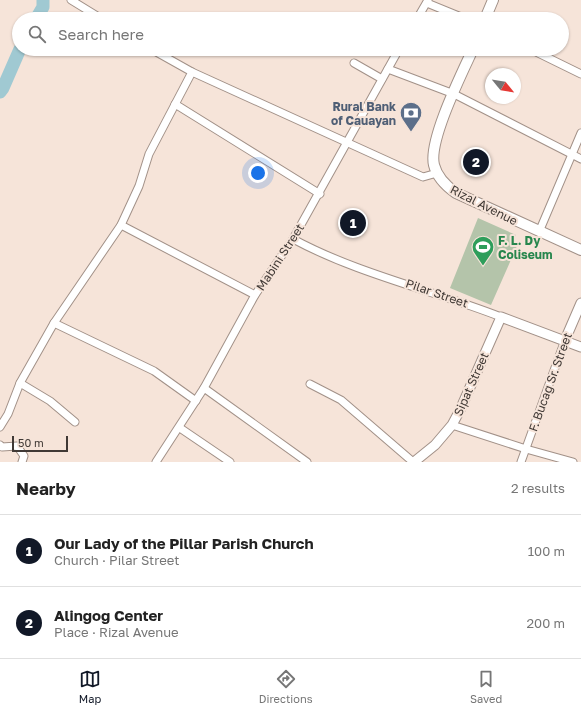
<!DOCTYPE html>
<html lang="en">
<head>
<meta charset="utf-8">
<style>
	:root { --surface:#fff; --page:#f6f6f6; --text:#222; --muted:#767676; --line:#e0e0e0; --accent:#111827 }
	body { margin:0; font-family:"Golos Text",sans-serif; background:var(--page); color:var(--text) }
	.compass { position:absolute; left:485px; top:68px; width:36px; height:36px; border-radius:50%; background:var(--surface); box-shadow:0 1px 3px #0004; rotate:120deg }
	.scale { position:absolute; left:12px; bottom:10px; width:56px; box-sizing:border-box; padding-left:4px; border:2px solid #403935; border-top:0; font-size:11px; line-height:14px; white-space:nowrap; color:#403935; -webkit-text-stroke:3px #f6e4d9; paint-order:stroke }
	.you { position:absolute; left:258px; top:173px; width:14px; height:14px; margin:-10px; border:3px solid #fff; border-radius:50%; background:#1a73e8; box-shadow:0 0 0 6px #1a73e833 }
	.badge { display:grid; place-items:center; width:26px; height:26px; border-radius:50%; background:var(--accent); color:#fff; font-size:13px; font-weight:700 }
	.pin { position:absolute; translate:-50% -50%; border:2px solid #fff; box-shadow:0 1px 4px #0006 }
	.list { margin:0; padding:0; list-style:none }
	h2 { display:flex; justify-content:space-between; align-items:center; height:52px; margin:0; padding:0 16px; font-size:17px }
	h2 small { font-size:13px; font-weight:400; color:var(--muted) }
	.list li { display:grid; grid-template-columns:26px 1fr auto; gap:12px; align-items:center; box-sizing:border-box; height:72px; padding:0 16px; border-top:1px solid var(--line) }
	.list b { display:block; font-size:15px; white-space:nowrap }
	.list p { margin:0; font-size:13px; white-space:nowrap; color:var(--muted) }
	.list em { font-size:13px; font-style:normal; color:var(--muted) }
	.icon { flex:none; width:22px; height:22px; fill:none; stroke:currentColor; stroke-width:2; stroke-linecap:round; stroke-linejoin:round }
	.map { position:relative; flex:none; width:581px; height:462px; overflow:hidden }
	.search { position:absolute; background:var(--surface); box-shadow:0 1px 3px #0004; left:12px; right:12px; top:12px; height:44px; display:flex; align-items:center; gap:10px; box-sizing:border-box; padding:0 14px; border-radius:22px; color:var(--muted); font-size:15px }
	.sheet { height:196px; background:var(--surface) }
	nav { display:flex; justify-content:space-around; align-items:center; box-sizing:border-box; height:56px; border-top:1px solid var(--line); background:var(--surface); font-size:11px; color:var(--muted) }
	nav a { display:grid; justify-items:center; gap:2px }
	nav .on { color:var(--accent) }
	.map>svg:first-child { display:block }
	.pitch { fill:#b4c4aa }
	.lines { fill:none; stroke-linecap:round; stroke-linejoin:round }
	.river { stroke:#a0c9d2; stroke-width:13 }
	.minor-casing { stroke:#a29188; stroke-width:9 }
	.tertiary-casing { stroke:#a29188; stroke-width:11 }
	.secondary-casing { stroke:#a29188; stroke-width:12 }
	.minor { stroke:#fff; stroke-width:7 }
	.tertiary { stroke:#fff; stroke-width:9 }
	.secondary { stroke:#fff; stroke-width:10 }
	.labels { text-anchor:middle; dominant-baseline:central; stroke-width:4; stroke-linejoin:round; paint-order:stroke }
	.service-label { font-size:12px; font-weight:bold; fill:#4e5e75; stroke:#f6e4d9; text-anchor:end }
	.street-label { font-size:12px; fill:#403935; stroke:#f6e4d9 }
	.leisure-label { font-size:12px; font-weight:bold; fill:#27864d; stroke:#f6e4d9; text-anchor:start }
</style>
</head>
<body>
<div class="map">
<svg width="581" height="462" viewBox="0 0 581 462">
	<rect width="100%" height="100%" fill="#f6e4d9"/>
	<path class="pitch" d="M478 218 516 235 512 243 517 246 491 305 450 288Z"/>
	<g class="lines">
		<g class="river">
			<path d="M36 19 43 7V0"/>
			<path d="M0 92 3 88 20 49"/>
		</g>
		<g class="minor-casing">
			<g id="minor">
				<path d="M71 0 102 19"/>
				<path d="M427 3 466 19"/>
				<path d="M417 19 428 0"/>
				<path d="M151 49 192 72 423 177 437 173"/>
				<path d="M530 49 581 74"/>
				<path d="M354 63 382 79"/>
				<path d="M388 69 454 94 581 159"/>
				<path d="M175 104 320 194"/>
				<path d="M121 225 255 295"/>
				<path d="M539 232 581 133"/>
				<path d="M293 239C358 274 432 290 501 317"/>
				<path d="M54 323 154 371 196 401"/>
				<path d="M20 383 50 401 75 422"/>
				<path d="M310 384 341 400 413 462"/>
				<path d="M204 388 307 462"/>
				<path d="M452 425 526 449 573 462"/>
				<path d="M0 427 8 414 20 383 54 323 121 225 139 186 149 154 192 72"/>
				<path d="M180 428 230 462"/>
				<path d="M0 445 2 447 17 446 24 456 22 462"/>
				<path d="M156 462 204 388 255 295 293 239 399 49"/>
				<path d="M521 462 565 340"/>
			</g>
		</g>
		<g class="tertiary-casing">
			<g id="tertiary">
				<path d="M565 340 581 303"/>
				<path d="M414 462 435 445 452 425 460 410 501 317 581 347"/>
			</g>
		</g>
		<g class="secondary-casing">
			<g id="secondary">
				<path d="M485 19 493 0"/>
				<path d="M473 49C462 73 428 141 434 165 437 177 446 186 456 193L581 250"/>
			</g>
		</g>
		<use href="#minor" class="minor"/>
		<use href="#tertiary" class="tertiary"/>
		<use href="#secondary" class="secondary"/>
	</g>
	<defs>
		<g id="bank-pin" transform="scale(1.15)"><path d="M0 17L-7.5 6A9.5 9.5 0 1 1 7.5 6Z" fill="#5c6f8a" stroke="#f6e4d9"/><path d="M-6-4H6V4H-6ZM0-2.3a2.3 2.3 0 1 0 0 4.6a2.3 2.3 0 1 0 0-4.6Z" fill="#fff"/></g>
		<g id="stadium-pin" transform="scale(1.15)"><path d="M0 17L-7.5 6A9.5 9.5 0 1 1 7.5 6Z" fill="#2e9e5b" stroke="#f6e4d9"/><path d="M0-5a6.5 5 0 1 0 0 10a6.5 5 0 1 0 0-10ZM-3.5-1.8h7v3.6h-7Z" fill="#fff"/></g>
	</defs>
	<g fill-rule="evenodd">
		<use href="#bank-pin" x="411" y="113"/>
		<use href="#stadium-pin" x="483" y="247"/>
	</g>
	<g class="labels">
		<g class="service-label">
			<text x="396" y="106">Rural Bank<tspan x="396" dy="14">of Cauayan</tspan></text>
		</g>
		<g class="street-label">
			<text transform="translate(484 205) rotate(27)">Rizal Avenue</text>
			<text transform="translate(280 257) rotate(-57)">Mabini Street</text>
			<text transform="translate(437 293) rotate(19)">Pilar Street</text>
			<text transform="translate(550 382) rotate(-70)">F. Bucag Sr. Street</text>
			<text transform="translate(471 384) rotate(-66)">Sipat Street</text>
		</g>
		<g class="leisure-label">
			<text x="498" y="240">F. L. Dy<tspan x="498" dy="14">Coliseum</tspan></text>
		</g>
	</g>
</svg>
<svg class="compass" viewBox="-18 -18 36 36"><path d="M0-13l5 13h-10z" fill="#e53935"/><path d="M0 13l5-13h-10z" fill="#767676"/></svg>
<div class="scale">50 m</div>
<div class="you"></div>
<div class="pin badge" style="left:353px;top:223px">1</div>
<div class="pin badge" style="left:476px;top:162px">2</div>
<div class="search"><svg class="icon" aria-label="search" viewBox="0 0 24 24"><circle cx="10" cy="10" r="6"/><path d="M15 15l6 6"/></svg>Search here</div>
</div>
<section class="sheet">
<h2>Nearby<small>2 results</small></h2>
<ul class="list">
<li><span class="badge">1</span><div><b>Our Lady of the Pillar Parish Church</b><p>Church · Pilar Street</p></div><em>100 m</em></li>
<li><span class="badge">2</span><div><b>Alingog Center</b><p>Place · Rizal Avenue</p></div><em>200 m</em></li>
</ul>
</section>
<nav>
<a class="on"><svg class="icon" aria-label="map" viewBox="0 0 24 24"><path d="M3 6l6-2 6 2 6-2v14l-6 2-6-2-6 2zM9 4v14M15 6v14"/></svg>Map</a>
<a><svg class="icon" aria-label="directions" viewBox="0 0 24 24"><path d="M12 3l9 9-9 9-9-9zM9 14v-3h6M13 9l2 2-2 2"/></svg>Directions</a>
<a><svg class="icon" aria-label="saved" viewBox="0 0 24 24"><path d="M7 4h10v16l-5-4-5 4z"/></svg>Saved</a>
</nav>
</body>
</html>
